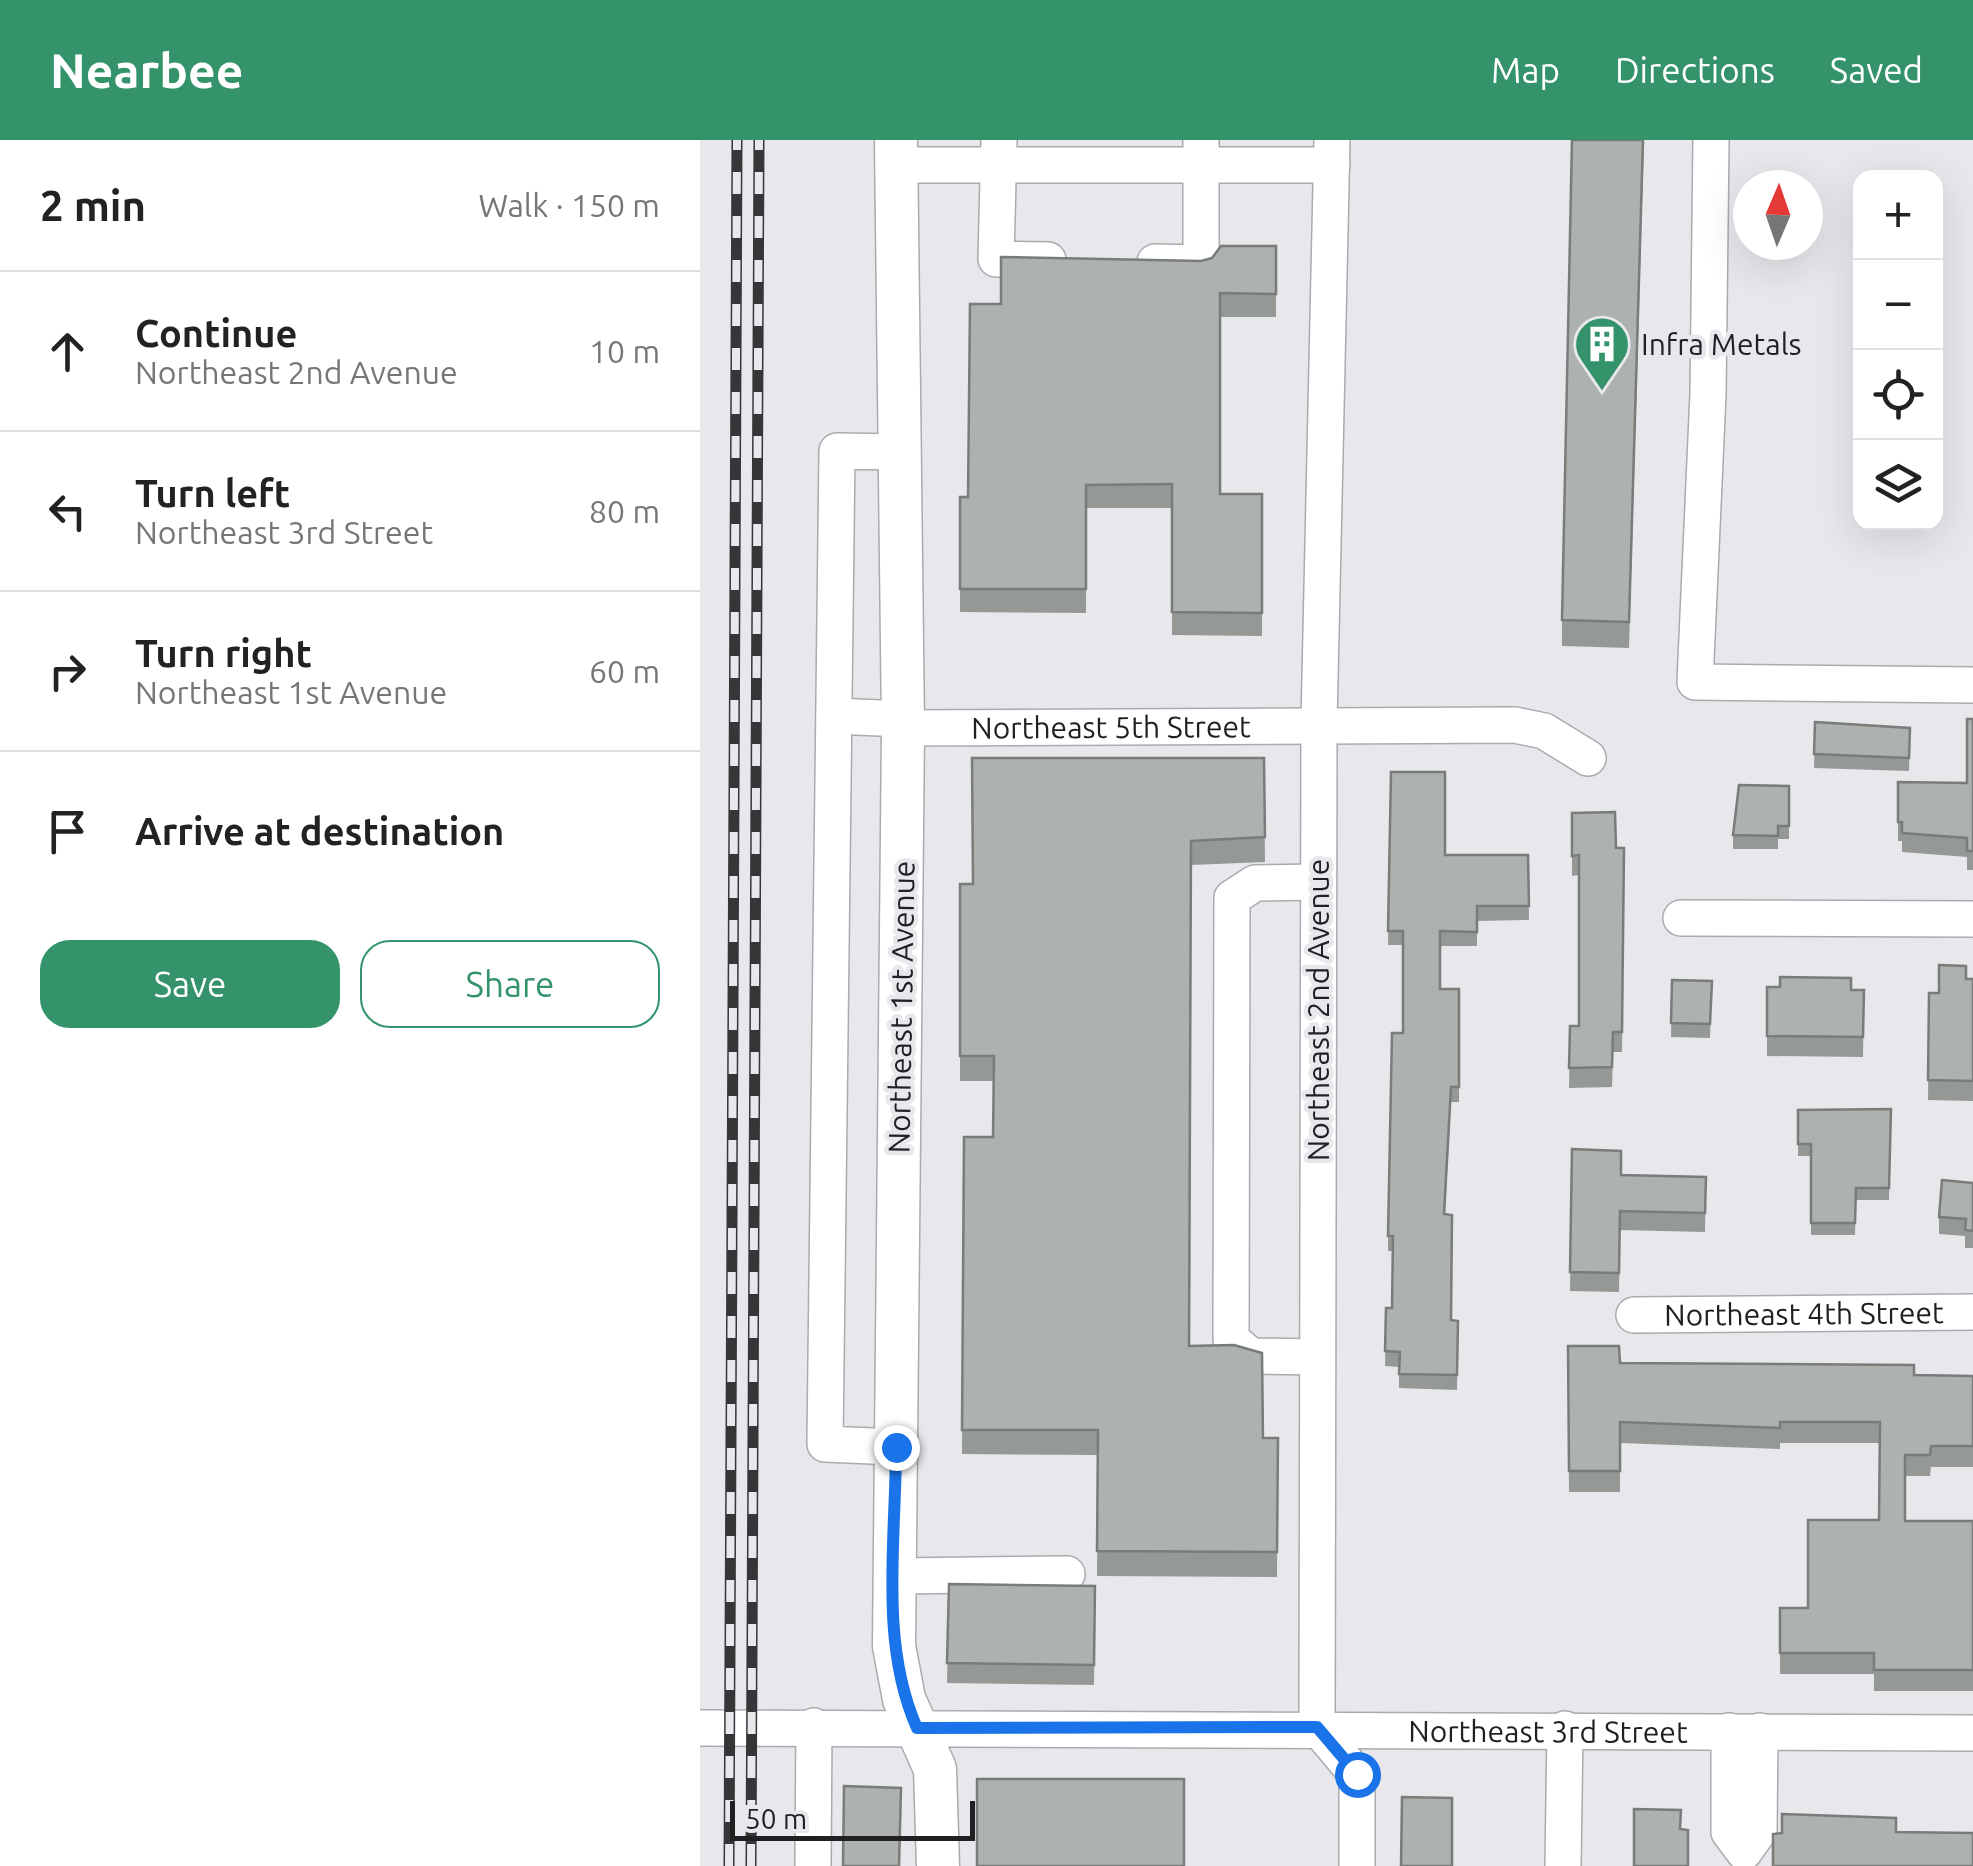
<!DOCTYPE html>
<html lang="en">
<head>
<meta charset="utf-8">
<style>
	:root { --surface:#fff; --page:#f6f6f6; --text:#222; --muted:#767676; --line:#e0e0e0; --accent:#34936b }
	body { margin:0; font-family:Ubuntu,sans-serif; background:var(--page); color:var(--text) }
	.controls { position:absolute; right:30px; top:30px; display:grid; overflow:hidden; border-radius:20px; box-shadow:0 10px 40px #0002 }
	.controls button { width:90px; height:90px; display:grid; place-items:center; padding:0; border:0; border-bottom:2px solid var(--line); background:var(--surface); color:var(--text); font:50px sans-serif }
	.compass { position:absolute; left:1033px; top:30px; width:90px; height:90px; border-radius:50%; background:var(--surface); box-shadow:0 10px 40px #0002; rotate:2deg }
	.scale { position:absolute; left:30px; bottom:25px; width:245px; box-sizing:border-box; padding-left:10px; border:5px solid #201f21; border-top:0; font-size:28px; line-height:35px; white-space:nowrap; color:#201f21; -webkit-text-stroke:8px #e8e7ec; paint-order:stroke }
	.stop { position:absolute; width:30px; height:30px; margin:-22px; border:8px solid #1a73e8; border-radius:50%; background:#fff }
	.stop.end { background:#1a73e8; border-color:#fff; box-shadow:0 2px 10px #0008 }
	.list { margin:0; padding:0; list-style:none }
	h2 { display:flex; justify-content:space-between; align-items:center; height:130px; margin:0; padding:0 40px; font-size:42px }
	h2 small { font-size:32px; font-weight:400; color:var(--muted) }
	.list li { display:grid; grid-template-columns:65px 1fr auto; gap:30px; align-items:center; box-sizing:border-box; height:160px; padding:0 40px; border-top:2px solid var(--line) }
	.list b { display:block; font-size:38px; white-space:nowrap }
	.list p { margin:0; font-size:32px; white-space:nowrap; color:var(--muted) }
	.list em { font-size:32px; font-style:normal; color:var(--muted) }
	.actions { display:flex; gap:20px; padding:30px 40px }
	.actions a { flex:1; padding:22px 0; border:2px solid var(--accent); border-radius:30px; text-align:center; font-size:35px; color:var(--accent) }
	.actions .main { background:var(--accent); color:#fff }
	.icon { flex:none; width:55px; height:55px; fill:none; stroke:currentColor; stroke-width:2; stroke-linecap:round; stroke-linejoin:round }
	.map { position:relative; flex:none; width:1273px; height:1726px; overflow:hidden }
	header { display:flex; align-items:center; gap:60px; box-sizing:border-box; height:140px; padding:0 50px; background:var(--accent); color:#fff }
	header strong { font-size:48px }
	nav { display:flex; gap:55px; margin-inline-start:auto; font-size:35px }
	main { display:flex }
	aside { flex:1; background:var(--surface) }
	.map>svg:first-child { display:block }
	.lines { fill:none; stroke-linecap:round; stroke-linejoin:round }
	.minor-casing { stroke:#abaaaf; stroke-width:38 }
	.major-casing { stroke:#abaaaf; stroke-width:45 }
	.minor { stroke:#fff; stroke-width:35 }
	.major { stroke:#fff; stroke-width:42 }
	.rail-casing { stroke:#363537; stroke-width:11 }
	.rail { stroke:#e8e7ec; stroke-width:8; stroke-dasharray:22; stroke-linecap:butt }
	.wall { fill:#959996 }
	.building { fill:#adb2af; stroke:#797d7a; stroke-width:2.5 }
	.route { stroke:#1a73e8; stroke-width:12 }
	.labels { text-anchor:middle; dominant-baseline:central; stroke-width:9; stroke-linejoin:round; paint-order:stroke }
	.poi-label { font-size:30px; fill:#201f21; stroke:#e8e7ec; text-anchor:start }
	.street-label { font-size:30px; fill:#201f21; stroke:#e8e7ec }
</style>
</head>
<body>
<header>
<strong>Nearbee</strong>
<nav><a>Map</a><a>Directions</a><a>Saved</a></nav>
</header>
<main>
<aside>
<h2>2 min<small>Walk · 150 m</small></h2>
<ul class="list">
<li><svg class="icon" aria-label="ahead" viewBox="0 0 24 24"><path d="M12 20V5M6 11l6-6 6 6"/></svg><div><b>Continue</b><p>Northeast 2nd Avenue</p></div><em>10 m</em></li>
<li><svg class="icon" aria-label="left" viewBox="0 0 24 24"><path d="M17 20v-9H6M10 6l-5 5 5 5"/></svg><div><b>Turn left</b><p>Northeast 3rd Street</p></div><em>80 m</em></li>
<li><svg class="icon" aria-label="right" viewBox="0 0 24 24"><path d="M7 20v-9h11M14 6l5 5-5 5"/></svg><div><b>Turn right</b><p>Northeast 1st Avenue</p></div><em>60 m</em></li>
<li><svg class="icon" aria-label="arrive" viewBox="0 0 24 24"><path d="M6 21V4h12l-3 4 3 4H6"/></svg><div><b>Arrive at destination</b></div></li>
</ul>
<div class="actions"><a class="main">Save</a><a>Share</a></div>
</aside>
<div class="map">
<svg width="1273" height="1726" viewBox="0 0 1273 1726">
	<rect width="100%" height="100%" fill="#e8e7ec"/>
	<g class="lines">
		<g class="minor-casing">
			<g id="minor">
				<path d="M299 0 296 119 348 120"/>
				<path d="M632 0 619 583 617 1587 657 1635V1726"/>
				<path d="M1011 0 1008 254 995 542 1273 545"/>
				<path d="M196 25H632"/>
				<path d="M455 122 501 123V0"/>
				<path d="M134 576 203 579"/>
				<path id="s1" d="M203 588 815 585 844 591 888 618"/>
				<path d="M981 778 1273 779"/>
				<path id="s2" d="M934 1175 1273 1172"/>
				<path d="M617 1217 551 1216 531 1199 532 758 555 743 618 742"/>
				<path d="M196 1307 125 1304 137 311 200 312"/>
				<path d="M195 1436 367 1434"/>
				<path id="s3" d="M0 1588 1273 1593"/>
				<path d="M1029 1591V1692L1044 1712 1059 1691 1060 1591"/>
				<path d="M113 1726 114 1586"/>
				<path d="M863 1726 865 1589"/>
			</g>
		</g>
		<g class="major-casing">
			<path id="major" d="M196 0 203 588 194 1506 204 1559 235 1629 238 1726"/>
		</g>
		<use href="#minor" class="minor"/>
		<use href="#major" class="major"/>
		<g class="rail-casing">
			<g id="rail">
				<path d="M29 1726 37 0"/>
				<path d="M51 1726 59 0"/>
			</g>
		</g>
		<use href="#rail" class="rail"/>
	</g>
	<g class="wall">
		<path d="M944 0 929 508 862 506V480Z"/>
		<path d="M576 106V177H520V354H562V496L472 495V368H386V473L260 472V357H268L301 164Z"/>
		<path d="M1273 579V730H1267V717L1202 712V701H1198V642L1267 643Z"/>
		<path d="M1115 582 1210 588 1209 631 1114 628Z"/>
		<path d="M564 618 565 722 491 725 490 1206 563 1298H578L577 1437 397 1436 398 1315 262 1314 264 997H293L294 941H260V744H273Z"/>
		<path d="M691 632 745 715H828L829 780 777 781V806H740V849H759V962H751L745 1074 751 1180 758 1181 757 1250 699 1248V1227L685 1226 686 1168H692L693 1111H688V1096L703 893V805H688Z"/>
		<path d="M1089 646V699H1078V709H1033V695Z"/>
		<path d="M872 673 916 708H924L922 912H913L912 947 869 948 870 886H879V735L872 736Z"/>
		<path d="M1266 839H1273V961L1228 960 1229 853H1239Z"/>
		<path d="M972 840 1012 841 1010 898 971 897Z"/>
		<path d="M1067 847 1164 850 1163 917 1067 916Z"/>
		<path d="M1191 969 1189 1060H1156L1155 1095H1111V1016H1098V970Z"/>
		<path d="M872 1009 921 1035 1006 1037 1005 1092 920 1090 919 1152 870 1151Z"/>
		<path d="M1273 1043V1108H1265V1096L1239 1094V1077Z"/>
		<path d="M868 1206 920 1223 1273 1236V1327H1231L1230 1336H1205V1381H1273V1551H1174V1534H1080V1468H1108L1179 1380V1303H1080V1309L920 1303V1352H869Z"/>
		<path d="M249 1444 395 1446 394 1545 247 1543Z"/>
	</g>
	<g class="building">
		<path d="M872 0H943L929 482 862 480Z"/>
		<path d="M521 106H576V154L520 153V354H562V473L472 472V344L386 345V449H260V357H268L270 164H301V117L501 121 512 118Z"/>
		<path d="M1267 579H1273V711H1267V698L1202 693V682H1198V642L1267 643Z"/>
		<path d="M1115 582 1210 588 1209 618 1114 614Z"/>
		<path d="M272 618H564L565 697 491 701 489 1206 534 1205 562 1213 563 1298H578L577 1412 397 1411 398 1290H262L264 997H293L294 916H260V744H273Z"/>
		<path d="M691 632H745V715H828L829 766H777V792L740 791V849H759V947H751L744 1074 752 1075 751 1180 758 1181 757 1235 699 1234 700 1212 685 1211 686 1168H692L693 1096H688L692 893H703V791H688Z"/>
		<path d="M1039 645 1089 646V686H1078V696L1033 695Z"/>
		<path d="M915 672 916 708H924L922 892H913L912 927 869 928 870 886H879V715L872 716V673Z"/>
		<path d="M1239 825 1266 826V839H1273V941L1228 940 1229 853H1239Z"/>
		<path d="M1080 837 1151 838V850H1164L1163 897 1067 896V847H1080Z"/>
		<path d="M972 840 1012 841 1010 884 971 883Z"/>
		<path d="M1191 969 1189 1048H1156L1155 1083H1111V1004H1098V970Z"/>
		<path d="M872 1009 921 1011V1035L1006 1037 1005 1073 920 1071 919 1133 870 1132Z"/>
		<path d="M1242 1040 1273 1043V1091L1265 1090 1266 1079 1239 1077Z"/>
		<path d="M868 1206H919L920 1223 1214 1225V1235L1273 1236V1306H1231L1230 1315H1205V1381H1273V1530H1174V1513H1080V1468H1108V1380H1179L1180 1282H1080V1288L920 1282V1331H869Z"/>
		<path d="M249 1444 395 1446 394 1525 247 1523Z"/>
		<rect x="277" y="1639" width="207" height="87"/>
		<path d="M144 1646 201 1648 199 1726H143Z"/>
		<path d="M702 1657 752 1658V1726H701Z"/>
		<path d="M934 1669 981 1670 980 1689 988 1690V1726H934Z"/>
		<path d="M1082 1674 1196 1678V1692L1273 1693V1726H1073V1694L1082 1693Z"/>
	</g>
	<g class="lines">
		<path class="route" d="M196 1307C196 1399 179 1503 217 1588L617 1587 657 1634"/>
	</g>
	<defs>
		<g id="building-pin" transform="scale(2.875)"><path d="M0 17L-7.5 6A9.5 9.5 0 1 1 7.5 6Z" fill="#34936b" stroke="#e8e7ec"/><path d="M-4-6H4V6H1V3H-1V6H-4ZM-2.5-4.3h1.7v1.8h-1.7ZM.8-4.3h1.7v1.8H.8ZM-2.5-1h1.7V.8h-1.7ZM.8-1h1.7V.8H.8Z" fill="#fff"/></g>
	</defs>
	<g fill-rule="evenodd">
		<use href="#building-pin" x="902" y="204"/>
	</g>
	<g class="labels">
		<g class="poi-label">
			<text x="941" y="204">Infra Metals</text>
		</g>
		<g class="street-label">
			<text stroke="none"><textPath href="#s1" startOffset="208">Northeast 5th Street</textPath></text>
			<text transform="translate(201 867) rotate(-89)">Northeast 1st Avenue</text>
			<text transform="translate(618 870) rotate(-90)">Northeast 2nd Avenue</text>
			<text stroke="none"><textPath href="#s2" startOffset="170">Northeast 4th Street</textPath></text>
			<text stroke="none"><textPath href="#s3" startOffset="848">Northeast 3rd Street</textPath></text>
		</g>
	</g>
</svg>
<div class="controls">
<button>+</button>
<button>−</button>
<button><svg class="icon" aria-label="locate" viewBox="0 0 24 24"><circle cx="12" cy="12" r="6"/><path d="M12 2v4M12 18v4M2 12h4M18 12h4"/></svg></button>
<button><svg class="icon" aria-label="layers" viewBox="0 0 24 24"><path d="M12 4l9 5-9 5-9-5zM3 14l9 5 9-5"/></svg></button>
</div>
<svg class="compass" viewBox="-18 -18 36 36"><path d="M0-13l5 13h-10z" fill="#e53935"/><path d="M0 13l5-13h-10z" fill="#767676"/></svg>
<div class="scale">50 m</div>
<div class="stop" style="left:657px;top:1634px"></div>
<div class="stop end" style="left:196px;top:1307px"></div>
</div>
</main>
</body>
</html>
